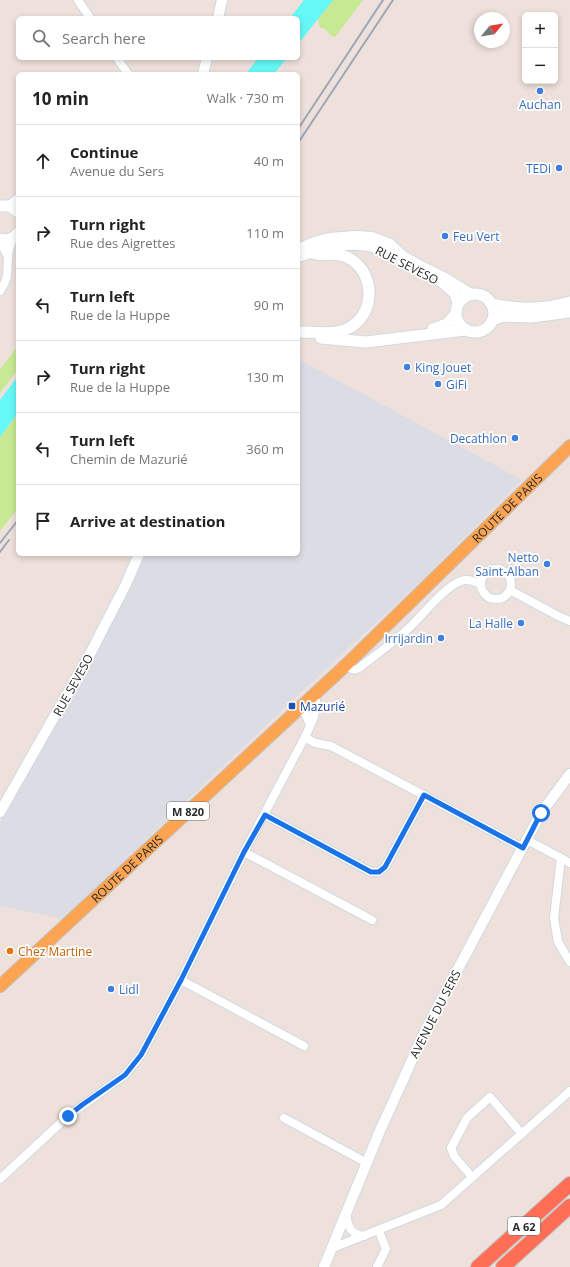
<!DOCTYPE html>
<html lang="en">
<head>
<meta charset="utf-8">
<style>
	:root { --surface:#fff; --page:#f6f6f6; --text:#222; --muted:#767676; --line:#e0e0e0 }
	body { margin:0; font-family:"Open Sans",sans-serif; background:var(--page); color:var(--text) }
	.controls { position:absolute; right:12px; top:12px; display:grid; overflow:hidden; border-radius:6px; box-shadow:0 2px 6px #0003 }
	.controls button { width:36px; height:36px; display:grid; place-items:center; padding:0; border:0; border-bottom:1px solid var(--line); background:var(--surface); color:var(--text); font:20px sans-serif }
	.compass { position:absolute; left:474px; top:12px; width:36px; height:36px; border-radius:50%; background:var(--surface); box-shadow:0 2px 6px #0003; rotate:60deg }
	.stop { position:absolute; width:12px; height:12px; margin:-9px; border:3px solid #1a73e8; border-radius:50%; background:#fff }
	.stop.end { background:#1a73e8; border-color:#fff; box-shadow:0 1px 4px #0008 }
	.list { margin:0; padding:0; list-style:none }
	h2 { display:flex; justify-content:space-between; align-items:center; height:52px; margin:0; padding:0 16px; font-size:17px }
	h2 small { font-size:13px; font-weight:400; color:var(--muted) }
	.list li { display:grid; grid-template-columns:26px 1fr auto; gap:12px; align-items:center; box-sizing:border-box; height:72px; padding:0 16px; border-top:1px solid var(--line) }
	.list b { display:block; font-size:15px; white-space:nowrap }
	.list p { margin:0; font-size:13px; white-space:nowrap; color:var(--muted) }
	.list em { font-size:13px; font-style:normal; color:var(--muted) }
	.icon { flex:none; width:22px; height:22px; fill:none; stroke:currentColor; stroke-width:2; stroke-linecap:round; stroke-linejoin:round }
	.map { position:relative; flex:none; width:570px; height:1267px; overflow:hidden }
	.search { position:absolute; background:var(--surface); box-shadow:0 2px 6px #0003; left:16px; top:16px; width:284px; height:44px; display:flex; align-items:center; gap:10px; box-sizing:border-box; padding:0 14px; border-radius:6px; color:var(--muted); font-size:15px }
	.panel { position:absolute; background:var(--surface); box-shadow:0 2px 6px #0003; left:16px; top:72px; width:284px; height:484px; border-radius:6px }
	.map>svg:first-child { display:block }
	.industrial { fill:#dcdce5 }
	.green { fill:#c8e993 }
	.water { fill:#65f8f6 }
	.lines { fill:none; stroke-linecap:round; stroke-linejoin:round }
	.minor-casing { stroke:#d0dae4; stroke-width:10 }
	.tertiary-casing { stroke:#d0dae4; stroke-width:12 }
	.secondary-casing { stroke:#d0dae4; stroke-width:13 }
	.primary-casing { stroke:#c3c3c3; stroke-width:14 }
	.motorway-casing { stroke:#c3c3c3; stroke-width:16 }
	.minor { stroke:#fff; stroke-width:8 }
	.tertiary { stroke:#fff; stroke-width:10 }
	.secondary { stroke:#fff; stroke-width:11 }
	.primary { stroke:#fca452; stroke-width:12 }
	.motorway { stroke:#ff6e55; stroke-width:14 }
	.rail { stroke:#9da8b6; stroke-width:2 }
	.route { stroke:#1a73e8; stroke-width:5 }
	.shop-dot { fill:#3f7fe0; stroke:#fff; stroke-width:1.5 }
	.transit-dot { fill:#1a4fb4; stroke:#fff; stroke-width:1.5 }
	.food-dot { fill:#e8710a; stroke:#fff; stroke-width:1.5 }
	.labels { text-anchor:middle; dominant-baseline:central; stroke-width:3.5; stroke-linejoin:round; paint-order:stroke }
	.shield { fill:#fff; stroke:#6a6a6a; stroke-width:1 }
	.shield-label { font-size:11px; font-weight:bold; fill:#2a2a2a }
	.shop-label { font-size:12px; fill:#366cbe; stroke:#fff; text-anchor:end }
	.street-label { font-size:12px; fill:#2a2a2a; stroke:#fff }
	.transit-label { font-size:12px; fill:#164399; stroke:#fff; text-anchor:start }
	.food-label { font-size:12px; fill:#c56008; stroke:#fff; text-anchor:start }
</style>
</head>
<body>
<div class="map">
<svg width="570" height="1267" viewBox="0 0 570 1267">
	<rect width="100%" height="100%" fill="#eee0db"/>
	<path class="industrial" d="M298 359 522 480 424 578 280 712 63 919 0 906V823L146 554H298Z"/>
	<g class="green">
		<path d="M333 0H363L335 37 330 35 324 28H320L318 19Z"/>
		<path d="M18 346V369L0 393V369Z"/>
		<path d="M18 413V508L0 531V437Z"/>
	</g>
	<g class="water">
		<path d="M304 0H333L298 44V18H290Z"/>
		<path d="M258 58H287L274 74H246Z"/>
		<path d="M18 376V413L0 437V400Z"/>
	</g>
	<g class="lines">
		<g class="minor-casing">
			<g id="minor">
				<path d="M78 0 90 18"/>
				<path d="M117 58 128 74"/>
				<path d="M0 242 8 256"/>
				<path d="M0 291C9 279 7 271 8 257 8 251 11 244 13 238"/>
				<circle cx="496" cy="584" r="15"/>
				<path d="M510 590 560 617 570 621"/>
				<path d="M346 665C351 669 353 671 359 668 377 654 397 640 413 624 425 612 446 586 461 581 468 578 475 582 481 584"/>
				<path d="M299 708 306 715 310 725"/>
				<path d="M305 737 315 743 331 746 523 848"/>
				<path d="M265 815 371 872H379L385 867 424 795"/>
				<path d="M527 840 561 858 554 918 558 942 570 962"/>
				<path d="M244 852 372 920"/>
				<path d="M561 858 570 863"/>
				<path d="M181 980 304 1046"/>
				<path d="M284 1118 367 1163"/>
				<path d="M472 1177 454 1156 451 1148 467 1118 490 1097 522 1134"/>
				<path d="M0 1179 68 1116 125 1075 141 1055 181 980 244 852 305 737 314 717 316 701 312 696"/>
				<path d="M347 1214C346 1226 352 1235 364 1236"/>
				<path d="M332 1247H335L441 1205 570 1091"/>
				<path d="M377 1267 386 1249 379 1231"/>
			</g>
		</g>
		<g class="tertiary-casing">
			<g id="tertiary">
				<path d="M218 18 222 0"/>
				<path d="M203 74 207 58"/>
				<path d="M10 206 18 199"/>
				<path d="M298 249 314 242 329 238 356 236 372 237 390 244 403 256 419 265 447 279 471 294"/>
				<path d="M298 257C325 247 351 240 380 249 388 252 397 257 405 262"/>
				<path d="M441 282 454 293 458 304"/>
				<path d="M0 812 91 652 126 584 139 554"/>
				<path d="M324 1267 379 1133 426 1029 541 813 570 774"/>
			</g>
		</g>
		<g class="secondary-casing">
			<g id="secondary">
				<path d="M0 206H10L18 212"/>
				<path d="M0 239C7 241 13 239 18 233"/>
				<circle cx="475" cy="313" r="19"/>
				<path d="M491 304C521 310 540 310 570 302"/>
				<path d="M493 320 503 316 531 317 570 312"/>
				<path d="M433 329 447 324 455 315"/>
				<path d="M298 332C314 332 332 335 347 329 375 316 376 276 352 260 336 249 322 259 310 252"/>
				<path d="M321 338 366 342 465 330"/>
			</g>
		</g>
		<g class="primary-casing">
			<g id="primary">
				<path id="s1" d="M0 986 346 665 570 446"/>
			</g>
		</g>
		<g class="motorway-casing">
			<g id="motorway">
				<path d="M478 1267 570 1184"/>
				<path d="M503 1267 570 1206"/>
			</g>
		</g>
		<use href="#minor" class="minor"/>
		<use href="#tertiary" class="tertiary"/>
		<use href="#secondary" class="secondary"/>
		<use href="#primary" class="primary"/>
		<use href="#motorway" class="motorway"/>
		<g class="rail">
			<path d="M298 129 383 0"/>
			<path d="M298 143 393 0"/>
			<path d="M0 543 18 520"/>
			<path d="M0 552 9 540"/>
		</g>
	</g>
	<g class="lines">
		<path class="route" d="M68 1116 82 1105 125 1075 141 1055 181 980 244 852 265 815 371 872H379L385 867 424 795 523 848 541 813"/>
	</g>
	<g class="shop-dot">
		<circle cx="540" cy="91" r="4"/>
		<circle cx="559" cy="168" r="4"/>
		<circle cx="445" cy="236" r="4"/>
		<circle cx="407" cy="367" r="4"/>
		<circle cx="438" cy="384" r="4"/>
		<circle cx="515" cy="438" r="4"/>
		<circle cx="547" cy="564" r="4"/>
		<circle cx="521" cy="623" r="4"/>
		<circle cx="441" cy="638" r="4"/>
		<circle cx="111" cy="989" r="4"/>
	</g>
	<rect class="transit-dot" x="288" y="702" width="8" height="8" rx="2"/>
	<circle class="food-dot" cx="10" cy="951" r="4"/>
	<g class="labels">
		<g class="shield">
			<rect x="167" y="802" width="42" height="18" rx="3"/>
			<rect x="508" y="1217" width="32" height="18" rx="3"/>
		</g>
		<g class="shield-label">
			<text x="188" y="811">M 820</text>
			<text x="524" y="1226">A 62</text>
		</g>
		<g class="shop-label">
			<text x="540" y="104" text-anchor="middle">Auchan</text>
			<text x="551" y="168">TEDi</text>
			<text x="453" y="236" text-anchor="start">Feu Vert</text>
			<text x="415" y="367" text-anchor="start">King Jouet</text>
			<text x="446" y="384" text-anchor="start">GiFi</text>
			<text x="507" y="438">Decathlon</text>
			<text x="539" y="557">Netto<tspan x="539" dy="14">Saint-Alban</tspan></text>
			<text x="513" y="623">La Halle</text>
			<text x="433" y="638">Irrijardin</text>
			<text x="119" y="989" text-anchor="start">Lidl</text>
		</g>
		<g class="street-label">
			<text transform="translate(407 265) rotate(27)">RUE SEVESO</text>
			<text stroke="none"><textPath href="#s1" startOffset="697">ROUTE DE PARIS</textPath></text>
			<text transform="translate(73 685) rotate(-61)">RUE SEVESO</text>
			<text stroke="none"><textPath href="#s1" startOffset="173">ROUTE DE PARIS</textPath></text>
			<text transform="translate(435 1014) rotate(-63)">AVENUE DU SERS</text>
		</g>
		<g class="transit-label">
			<text x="300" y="706">Mazurié</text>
		</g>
		<g class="food-label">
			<text x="18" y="951">Chez Martine</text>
		</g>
	</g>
</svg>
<div class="controls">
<button>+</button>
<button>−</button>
</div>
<svg class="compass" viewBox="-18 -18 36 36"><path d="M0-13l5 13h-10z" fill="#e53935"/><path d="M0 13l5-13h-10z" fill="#767676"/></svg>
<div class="stop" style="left:541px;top:813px"></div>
<div class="stop end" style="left:68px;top:1116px"></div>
<div class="search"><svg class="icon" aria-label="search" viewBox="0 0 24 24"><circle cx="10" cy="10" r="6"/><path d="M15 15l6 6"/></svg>Search here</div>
<section class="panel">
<h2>10 min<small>Walk · 730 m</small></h2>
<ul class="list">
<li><svg class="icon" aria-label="ahead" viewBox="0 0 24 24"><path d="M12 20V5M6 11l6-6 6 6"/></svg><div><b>Continue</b><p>Avenue du Sers</p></div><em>40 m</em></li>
<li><svg class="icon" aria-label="right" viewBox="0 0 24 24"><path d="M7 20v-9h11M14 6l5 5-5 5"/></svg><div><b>Turn right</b><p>Rue des Aigrettes</p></div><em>110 m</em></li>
<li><svg class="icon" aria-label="left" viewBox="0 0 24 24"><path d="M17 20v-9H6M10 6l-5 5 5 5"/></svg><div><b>Turn left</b><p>Rue de la Huppe</p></div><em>90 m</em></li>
<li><svg class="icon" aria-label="right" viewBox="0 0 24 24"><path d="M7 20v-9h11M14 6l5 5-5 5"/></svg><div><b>Turn right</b><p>Rue de la Huppe</p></div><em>130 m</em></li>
<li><svg class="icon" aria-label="left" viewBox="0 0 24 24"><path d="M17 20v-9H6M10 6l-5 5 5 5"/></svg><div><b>Turn left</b><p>Chemin de Mazurié</p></div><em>360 m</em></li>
<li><svg class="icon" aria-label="arrive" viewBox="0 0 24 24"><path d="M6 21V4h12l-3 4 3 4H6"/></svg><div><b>Arrive at destination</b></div></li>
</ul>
</section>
</div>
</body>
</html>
